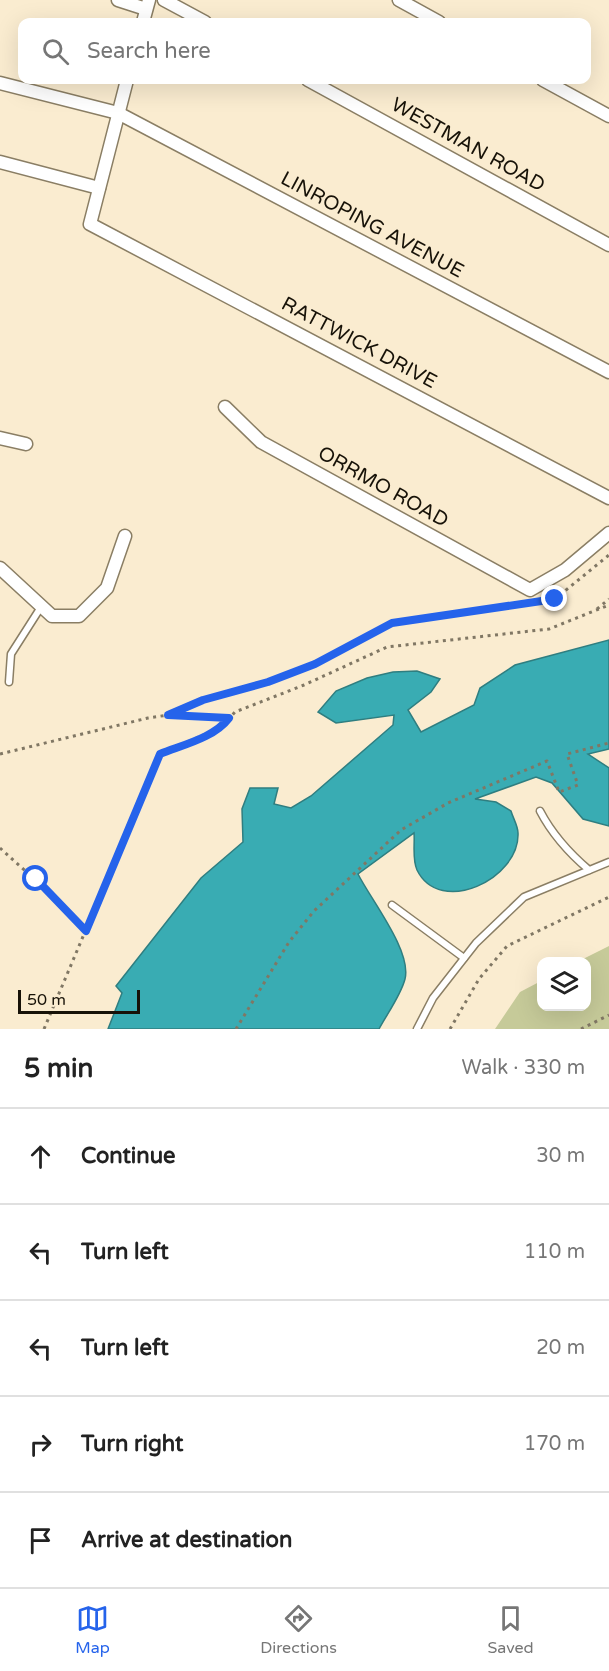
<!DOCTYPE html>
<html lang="en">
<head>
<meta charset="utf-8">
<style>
	:root { --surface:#fff; --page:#f2f2f2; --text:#222; --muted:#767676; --line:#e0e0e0; --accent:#2563eb }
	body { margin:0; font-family:"Varela Round",sans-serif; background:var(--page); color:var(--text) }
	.controls { position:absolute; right:18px; bottom:18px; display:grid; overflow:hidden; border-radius:12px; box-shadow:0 6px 24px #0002 }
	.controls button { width:54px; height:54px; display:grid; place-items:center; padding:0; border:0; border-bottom:2px solid var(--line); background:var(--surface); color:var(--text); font:30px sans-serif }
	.scale { position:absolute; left:18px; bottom:15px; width:122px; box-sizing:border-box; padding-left:6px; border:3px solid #171208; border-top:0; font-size:16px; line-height:21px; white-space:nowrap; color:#171208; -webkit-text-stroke:4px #faecd0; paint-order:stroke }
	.stop { position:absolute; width:18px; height:18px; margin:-14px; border:4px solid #2563eb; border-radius:50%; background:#fff }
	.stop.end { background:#2563eb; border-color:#fff; box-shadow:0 2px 6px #0008 }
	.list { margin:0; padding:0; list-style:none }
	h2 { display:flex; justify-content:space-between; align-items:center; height:78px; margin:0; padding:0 24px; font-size:26px }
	h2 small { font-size:20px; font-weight:400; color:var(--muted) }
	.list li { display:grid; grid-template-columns:39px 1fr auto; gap:18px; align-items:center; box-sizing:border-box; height:96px; padding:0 24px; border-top:2px solid var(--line) }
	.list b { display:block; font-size:22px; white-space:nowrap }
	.list em { font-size:20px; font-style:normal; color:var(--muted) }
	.icon { flex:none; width:33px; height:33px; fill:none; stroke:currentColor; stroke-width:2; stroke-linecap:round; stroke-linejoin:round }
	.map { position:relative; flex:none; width:609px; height:1029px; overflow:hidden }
	.search { position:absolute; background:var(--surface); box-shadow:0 6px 24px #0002; left:18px; right:18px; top:18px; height:66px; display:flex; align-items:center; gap:15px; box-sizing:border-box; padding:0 21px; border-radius:12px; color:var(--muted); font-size:22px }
	.sheet { height:558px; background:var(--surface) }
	nav { display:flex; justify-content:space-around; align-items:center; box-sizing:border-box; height:84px; border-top:2px solid var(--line); background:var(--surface); font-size:16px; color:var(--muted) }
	nav a { display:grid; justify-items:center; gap:3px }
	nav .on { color:var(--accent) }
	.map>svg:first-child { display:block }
	.green { fill:#c6ca99 }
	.water { fill:#39acb3; stroke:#2f7e80; stroke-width:1.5 }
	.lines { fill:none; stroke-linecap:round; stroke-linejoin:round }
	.service-casing { stroke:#8a7e64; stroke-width:9 }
	.minor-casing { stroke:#8a7e64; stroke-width:15 }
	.path { stroke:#807764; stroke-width:3; stroke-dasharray:3 4.5; stroke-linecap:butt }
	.service { stroke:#fff; stroke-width:6 }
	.minor { stroke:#fff; stroke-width:12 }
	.route { stroke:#2563eb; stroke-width:8 }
	.labels { text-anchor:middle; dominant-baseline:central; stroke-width:4.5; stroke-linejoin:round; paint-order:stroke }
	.street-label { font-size:20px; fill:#171208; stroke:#faecd0 }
</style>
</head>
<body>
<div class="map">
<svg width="609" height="1029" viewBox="0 0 609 1029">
	<rect width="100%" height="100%" fill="#faecd0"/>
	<path class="green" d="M609 946V1029H495L520 992 541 981 542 1006H586V962L579 961Z"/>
	<path class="water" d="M609 640V749L588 754 609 768V826L583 819 552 783 536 777 475 799 496 802 511 811C513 818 518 826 518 833 520 879 440 917 417 870 412 859 415 844 414 833L358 874C371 900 412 951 405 979 401 995 387 1014 379 1029H108L122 993 116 986 201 878 243 842 242 809 250 788H278L274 804 291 808 311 796 393 725 394 715 336 723 318 712 336 691 367 678 393 672 417 671 440 679 431 692 408 710 421 732 474 705 480 688 515 665Z"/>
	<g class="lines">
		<g class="service-casing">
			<g id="service">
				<path d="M9 682 11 654 41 607"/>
				<path d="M540 811C552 834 569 853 589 870"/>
				<path d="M392 905 464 958"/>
				<path d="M417 1029 433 998 476 943 524 897 609 862"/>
			</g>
		</g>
		<g class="minor-casing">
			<g id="minor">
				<path d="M118 0 146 9"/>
				<path d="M164 0 205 22"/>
				<path d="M399 0 439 22"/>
				<path d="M143 22 149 0"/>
				<path d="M127 80 90 224 609 498"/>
				<path d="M308 80 609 245"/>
				<path d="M543 80 609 116"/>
				<path d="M0 83 118 113 609 372"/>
				<path d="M0 162 99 188"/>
				<path d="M225 407 261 442 530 590 565 570 609 533"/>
				<path d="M0 438 26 444"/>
				<path d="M0 568 52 616H79L107 588 125 536"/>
			</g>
		</g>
		<g class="path">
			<path d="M539 602 555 599 609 555"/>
			<path d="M597 609 609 599"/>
			<path d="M168 715 203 701 268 682 315 665 392 623 527 604"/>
			<path d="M0 754 148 718 168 715 227 718"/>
			<path d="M0 848 52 895 86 931"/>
			<path d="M44 1029 160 754 222 727 235 712 304 685 387 647 549 629 609 605"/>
			<path d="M236 1029 289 942 314 911 401 830 448 803 547 761 559 792 578 785 567 754 609 743"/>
			<path d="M450 1029 479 979 507 946 609 897"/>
			<path d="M581 1029 609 1015"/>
		</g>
		<use href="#service" class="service"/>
		<use href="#minor" class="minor"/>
	</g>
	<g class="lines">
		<path class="route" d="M36 879 86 931 160 754C182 745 214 738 229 718L168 715 203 700 268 682 315 664 392 623 555 599"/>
	</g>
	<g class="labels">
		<g class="street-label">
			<text transform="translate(468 145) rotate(29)">WESTMAN ROAD</text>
			<text transform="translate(372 225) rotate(28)">LINROPING AVENUE</text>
			<text transform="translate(359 343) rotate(28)">RATTWICK DRIVE</text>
			<text transform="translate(383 487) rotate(29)">ORRMO ROAD</text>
		</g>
	</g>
</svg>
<div class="controls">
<button><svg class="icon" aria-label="layers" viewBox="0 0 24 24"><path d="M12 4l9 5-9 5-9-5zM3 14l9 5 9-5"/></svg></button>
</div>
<div class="scale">50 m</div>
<div class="stop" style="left:36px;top:879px"></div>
<div class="stop end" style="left:555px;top:599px"></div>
<div class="search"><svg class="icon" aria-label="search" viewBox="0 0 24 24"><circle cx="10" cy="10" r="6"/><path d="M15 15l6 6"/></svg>Search here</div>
</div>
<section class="sheet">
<h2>5 min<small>Walk · 330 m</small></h2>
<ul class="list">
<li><svg class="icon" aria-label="ahead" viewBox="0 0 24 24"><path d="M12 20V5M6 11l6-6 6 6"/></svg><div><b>Continue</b></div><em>30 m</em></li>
<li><svg class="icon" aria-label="left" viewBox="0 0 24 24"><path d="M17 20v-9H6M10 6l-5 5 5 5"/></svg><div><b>Turn left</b></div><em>110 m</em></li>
<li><svg class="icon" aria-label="left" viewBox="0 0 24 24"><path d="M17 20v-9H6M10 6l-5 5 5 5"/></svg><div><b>Turn left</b></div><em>20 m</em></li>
<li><svg class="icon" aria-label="right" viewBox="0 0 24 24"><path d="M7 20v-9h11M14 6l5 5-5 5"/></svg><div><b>Turn right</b></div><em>170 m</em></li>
<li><svg class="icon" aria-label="arrive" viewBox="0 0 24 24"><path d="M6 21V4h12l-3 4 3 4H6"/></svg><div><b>Arrive at destination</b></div></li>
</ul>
</section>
<nav>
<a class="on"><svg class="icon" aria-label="map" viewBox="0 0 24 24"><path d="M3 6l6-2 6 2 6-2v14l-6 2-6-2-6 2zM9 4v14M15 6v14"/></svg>Map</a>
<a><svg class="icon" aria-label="directions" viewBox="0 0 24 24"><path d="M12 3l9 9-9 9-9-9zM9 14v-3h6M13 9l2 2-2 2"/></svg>Directions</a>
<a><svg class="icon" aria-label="saved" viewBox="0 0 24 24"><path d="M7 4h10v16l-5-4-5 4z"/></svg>Saved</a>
</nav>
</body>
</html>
